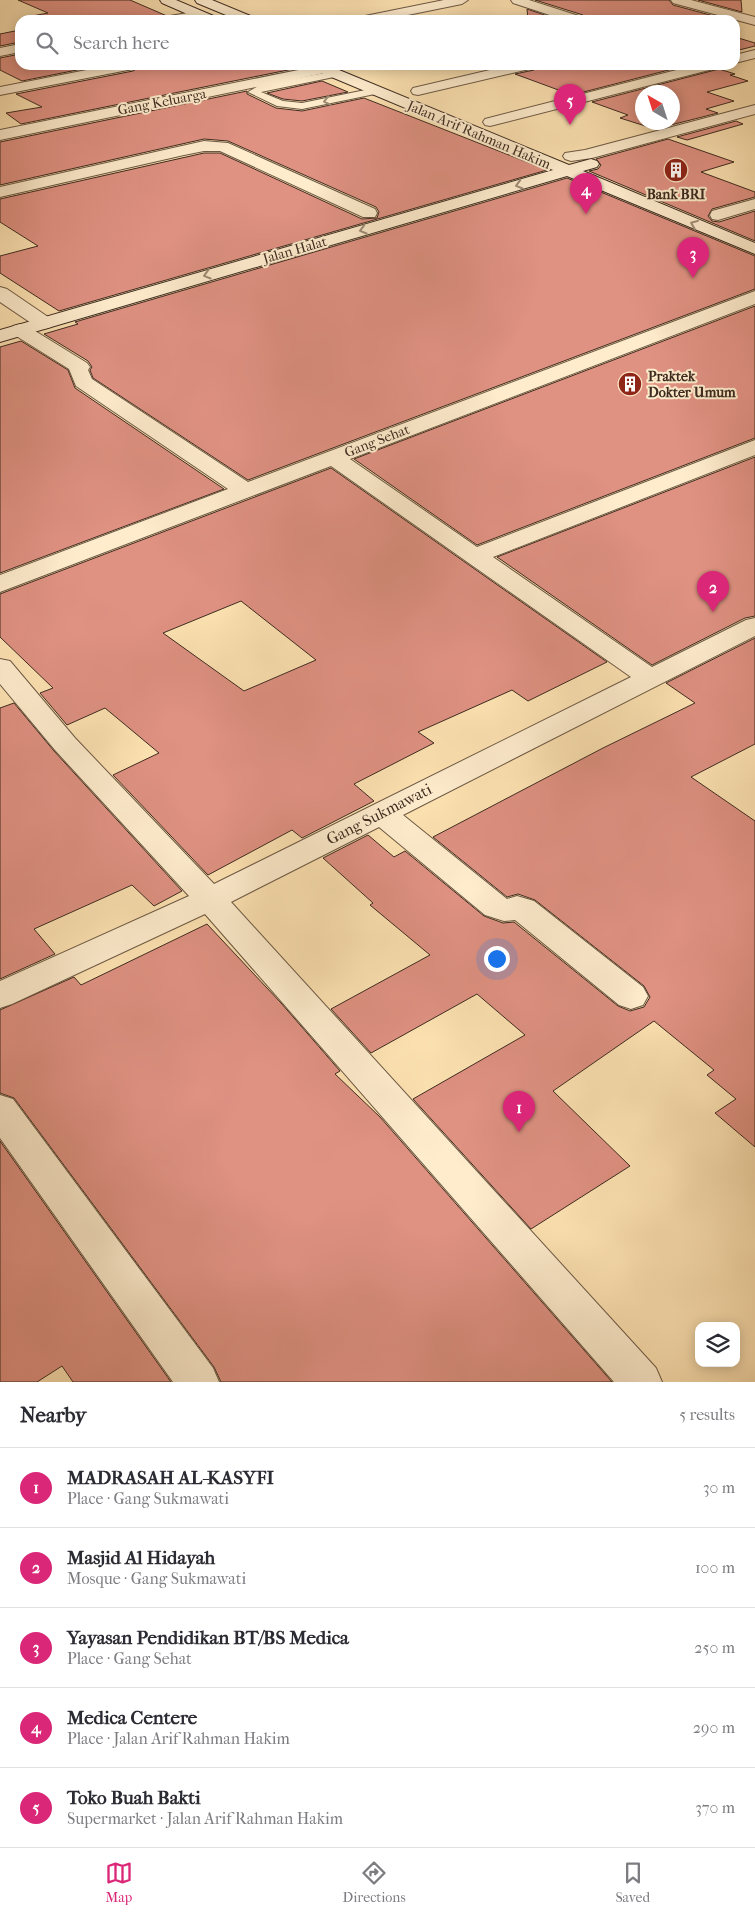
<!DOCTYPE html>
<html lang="en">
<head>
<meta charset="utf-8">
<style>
	:root { --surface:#fff; --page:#f7f7f7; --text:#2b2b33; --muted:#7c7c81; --line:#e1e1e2; --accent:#db2777 }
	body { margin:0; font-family:"IM FELL French Canon",serif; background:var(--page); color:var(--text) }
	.controls { position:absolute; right:15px; bottom:15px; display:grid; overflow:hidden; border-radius:10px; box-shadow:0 2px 12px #0003 }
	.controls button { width:45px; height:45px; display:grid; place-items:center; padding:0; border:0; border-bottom:1px solid var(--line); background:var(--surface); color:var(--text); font:25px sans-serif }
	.compass { position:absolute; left:635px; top:85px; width:45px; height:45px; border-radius:50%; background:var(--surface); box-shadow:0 2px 12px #0003; rotate:321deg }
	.you { position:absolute; left:496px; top:958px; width:18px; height:18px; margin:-12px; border:4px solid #fff; border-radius:50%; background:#1a73e8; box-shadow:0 0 0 8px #1a73e833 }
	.badge { display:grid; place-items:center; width:32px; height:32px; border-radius:50%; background:var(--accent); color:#fff; font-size:16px; font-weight:700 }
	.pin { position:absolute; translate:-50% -41px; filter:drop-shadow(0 1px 2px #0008) }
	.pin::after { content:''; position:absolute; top:26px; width:18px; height:15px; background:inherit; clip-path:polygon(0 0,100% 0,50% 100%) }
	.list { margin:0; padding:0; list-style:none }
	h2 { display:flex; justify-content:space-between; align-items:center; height:65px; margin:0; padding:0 20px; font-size:21px }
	h2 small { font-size:16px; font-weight:400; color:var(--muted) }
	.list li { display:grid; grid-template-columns:32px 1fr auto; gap:15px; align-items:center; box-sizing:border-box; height:80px; padding:0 20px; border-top:1px solid var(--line) }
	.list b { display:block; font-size:19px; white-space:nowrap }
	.list p { margin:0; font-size:16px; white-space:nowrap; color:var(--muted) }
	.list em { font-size:16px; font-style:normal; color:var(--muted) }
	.icon { flex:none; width:28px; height:28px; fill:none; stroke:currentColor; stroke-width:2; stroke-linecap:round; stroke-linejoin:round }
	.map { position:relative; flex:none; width:755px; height:1382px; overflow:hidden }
	.search { position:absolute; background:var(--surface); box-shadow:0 2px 12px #0003; left:15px; right:15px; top:15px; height:55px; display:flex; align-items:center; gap:12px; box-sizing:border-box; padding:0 18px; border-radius:15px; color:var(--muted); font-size:19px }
	.sheet { height:465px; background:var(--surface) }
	nav { display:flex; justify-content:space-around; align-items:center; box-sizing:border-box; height:70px; border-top:1px solid var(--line); background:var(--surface); font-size:14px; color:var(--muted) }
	nav a { display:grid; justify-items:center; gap:2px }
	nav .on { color:var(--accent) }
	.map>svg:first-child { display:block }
	.building { fill:#df9182; stroke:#3d2b20; fill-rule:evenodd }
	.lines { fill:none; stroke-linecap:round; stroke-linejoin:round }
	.lane-casing { stroke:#6d5944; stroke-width:2 }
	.street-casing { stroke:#6d5944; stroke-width:2 }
	.secondary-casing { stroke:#3d2b20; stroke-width:2 }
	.lane { fill:#feeccd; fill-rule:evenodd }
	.street { fill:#feeccd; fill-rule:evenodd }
	.secondary { fill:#feeccd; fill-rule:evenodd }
	.oneway { stroke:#9e8c76 }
	.labels { text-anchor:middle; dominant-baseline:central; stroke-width:4; stroke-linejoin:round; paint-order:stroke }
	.far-street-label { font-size:14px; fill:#3d2b20; stroke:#feeccd }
	.far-poi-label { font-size:14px; font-weight:bold; fill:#3d2b20; stroke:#feeccd }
	.street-label { font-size:16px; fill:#3d2b20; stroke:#feeccd }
</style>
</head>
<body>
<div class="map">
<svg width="755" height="1382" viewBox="0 0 755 1382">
	<rect width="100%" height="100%" fill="#fde2b2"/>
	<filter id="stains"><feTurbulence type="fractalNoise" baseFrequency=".004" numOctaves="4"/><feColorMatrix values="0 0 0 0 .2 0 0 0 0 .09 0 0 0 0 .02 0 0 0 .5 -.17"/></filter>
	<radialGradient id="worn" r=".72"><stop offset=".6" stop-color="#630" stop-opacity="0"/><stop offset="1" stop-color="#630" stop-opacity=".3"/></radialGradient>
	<g class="building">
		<path d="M18 0H130L167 16 162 20H33L27 17 48 13Z"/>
		<path d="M535 0H669L673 5 721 18 711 20H586L583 15Z"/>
		<path d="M698 0H741L742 12Z"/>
		<path d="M527 9 559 20H528Z"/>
		<path d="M20 30V42L0 46V34Z"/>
		<path d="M735 37 755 43V46L735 51Z"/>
		<path d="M20 54V65H102L22 81 0 70V58Z"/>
		<path d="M142 65H283L293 69 21 124 6 113 42 107 16 94 133 71Z"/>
		<path d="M538 65H688L572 95 515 74 534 70Z"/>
		<path d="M719 69 735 74 730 75 748 81 707 92 734 101 706 109 718 113 655 129 620 118 628 115 592 102ZM642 92H672V122H642Z"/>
		<path d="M322 81 348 92 302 101 283 99 267 93Z"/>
		<path d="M247 91V94L276 108 302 111 364 98 547 170 59 311 0 273V256L38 246 0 222V199L204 153H220L362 219 377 218 379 212 376 207 228 141 204 139 0 185V142Z"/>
		<path d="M736 121 743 124 687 140 677 137Z"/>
		<path d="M668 139 734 162 701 172 755 192V197L712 209 708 216 712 221 719 222 755 211V241L589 171 598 169 601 165 596 159Z"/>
		<path d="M567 178 755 256V289L248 480 93 378 90 370 92 367 88 361 44 334 78 324 75 322Z"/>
		<path d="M755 306V438L477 545 354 459Z"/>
		<path d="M21 341 68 370 75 388 224 489 0 573V347Z"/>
		<path d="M755 457V616L745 618 652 665 497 557Z"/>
		<path d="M331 468 607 662 528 701 512 690 418 732 434 743 354 784 374 801 302 838 292 830 208 875 113 775 159 753 105 708 67 725 40 693 53 688 0 637V594ZM241 601 316 660 244 691 163 633Z"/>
		<path d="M755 638V744L691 777 755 821V1147L715 1113 736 1099 707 1075 714 1070 654 1021 553 1091 630 1166 531 1229 413 1099 525 1035 477 994 371 1053 331 1009 430 955 370 905 373 903 323 858 368 835 394 857 405 851 484 916 503 923 514 922 618 1006 630 1011 644 1007 650 997 644 986 535 900 518 894 507 897 433 837 603 748 695 703 666 683Z"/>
		<path d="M14 703 54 751 182 891 154 906 132 885 34 929 55 954 0 979V708Z"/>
		<path d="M207 924 281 1003 340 1071 335 1074 380 1117 612 1382H221L214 1367 14 1098 0 1093V1010L74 977 81 985Z"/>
		<path d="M0 1141 171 1382H73L62 1366 37 1382H0Z"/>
	</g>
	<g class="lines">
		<g class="lane-casing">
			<path id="lane" d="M335 71 339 72V76L261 92 283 101 302 103 375 88 380 91 375 94 302 109 277 106 248 92 260 85Z"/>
		</g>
		<g class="street-casing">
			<g id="street">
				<path d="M444 0H468L462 4 383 20H359L365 16Z"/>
				<path d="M511 0H529L582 17 584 20H565L513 3Z"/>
				<path d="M671 0H691L755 17V25L673 3Z"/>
				<path d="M199 11 203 12 205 15 203 18 192 20H164L170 16Z"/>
				<path d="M20 44V52L0 56V48Z"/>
				<path d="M755 50V58L735 63V55Z"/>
				<path d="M112 65H140L133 69 0 95V87Z"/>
				<path d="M323 65 329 66 331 69 329 72 0 140V130Z"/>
				<path d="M511 65H536L534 68 418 95 413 94 411 91 413 88Z"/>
				<path d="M696 65H719L717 68 490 126 485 125 483 122 485 119Z"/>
				<path d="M755 105V114L592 158 571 161 565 159 563 156 565 153 585 150Z"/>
				<path d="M204 141 228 143 375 209 377 213 375 217H363L220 151H204L184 155 0 197V187Z"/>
				<path d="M755 199V209L718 220 712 219 710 215 712 211Z"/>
				<path d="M0 287 7 289 51 319 54 323 51 327 44 329 37 327 0 302Z"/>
				<path d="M755 291V304L350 459 477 547 755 440V455L493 557 652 667 746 620 755 618V636L403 815 507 899 517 896 534 901 643 987 648 996 643 1005 631 1009 619 1005 515 920 504 921 485 915 379 827 231 902 656 1368 662 1382H614L205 914 12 1004 0 1008V981L189 896 55 750 0 684V659L10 661 75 738 214 884 631 677 331 466 0 592V575L228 489 76 386 69 369 13 334 10 330 13 326 20 324 27 326 87 363 90 367 88 370 92 379 248 482Z"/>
				<path d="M0 1095 13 1099 213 1368 219 1382H173L0 1138Z"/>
			</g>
		</g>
		<g class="secondary-casing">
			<g id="secondary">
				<path d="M160 0H176L216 17 218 20H201L162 3Z"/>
				<path d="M195 0H212L253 17 255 20H238L197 3Z"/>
				<path d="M308 65H327L569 165 591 159 597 161 599 164 597 167 583 171 755 243V254L567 176 0 342V330L553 170 310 68Z"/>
			</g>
		</g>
		<use href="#lane" class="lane"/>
		<use href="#street" class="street"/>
		<use href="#secondary" class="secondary"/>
	</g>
	<defs><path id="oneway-chevron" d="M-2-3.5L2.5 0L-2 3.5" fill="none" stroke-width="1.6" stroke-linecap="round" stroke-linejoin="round" transform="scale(1.25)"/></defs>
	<g class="oneway">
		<use href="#oneway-chevron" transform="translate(327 101) rotate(168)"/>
		<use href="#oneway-chevron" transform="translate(519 185) rotate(164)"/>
		<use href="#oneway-chevron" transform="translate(694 224) rotate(-158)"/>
		<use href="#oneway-chevron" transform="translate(363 230) rotate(164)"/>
		<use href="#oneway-chevron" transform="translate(207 275) rotate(164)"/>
	</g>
	<defs>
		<g id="building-disc" transform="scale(1.25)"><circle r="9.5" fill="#8f2418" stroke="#feeccd"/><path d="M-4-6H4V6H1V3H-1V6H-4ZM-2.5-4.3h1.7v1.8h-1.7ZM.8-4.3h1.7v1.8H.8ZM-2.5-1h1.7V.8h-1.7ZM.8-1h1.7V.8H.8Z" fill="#fff"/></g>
	</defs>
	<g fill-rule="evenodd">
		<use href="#building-disc" x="676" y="170"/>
		<use href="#building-disc" x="630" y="384"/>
	</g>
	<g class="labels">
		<g class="far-street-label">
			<text transform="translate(162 102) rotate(-11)">Gang Keluarga</text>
			<text transform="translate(479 135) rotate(23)">Jalan Arif Rahman Hakim</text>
			<text transform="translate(295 250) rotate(-16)">Jalan Halat</text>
			<text transform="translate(377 441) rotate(-21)">Gang Sehat</text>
		</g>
		<g class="far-poi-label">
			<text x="676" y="194">Bank BRI</text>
			<text x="648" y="376" text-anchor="start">Praktek<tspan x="648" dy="16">Dokter Umum</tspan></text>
		</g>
		<g class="street-label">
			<text transform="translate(379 814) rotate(-27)">Gang Sukmawati</text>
		</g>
	</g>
	<rect width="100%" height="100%" filter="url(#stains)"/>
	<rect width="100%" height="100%" fill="url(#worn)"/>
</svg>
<div class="controls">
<button><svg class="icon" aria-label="layers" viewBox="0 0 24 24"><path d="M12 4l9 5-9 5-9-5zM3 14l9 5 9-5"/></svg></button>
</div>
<svg class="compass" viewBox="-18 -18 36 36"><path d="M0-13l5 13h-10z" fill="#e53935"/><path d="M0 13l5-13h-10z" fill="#7c7c81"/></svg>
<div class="you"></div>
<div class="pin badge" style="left:519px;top:1132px">1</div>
<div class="pin badge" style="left:713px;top:612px">2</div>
<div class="pin badge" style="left:693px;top:278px">3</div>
<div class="pin badge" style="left:586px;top:214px">4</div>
<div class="pin badge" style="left:570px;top:125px">5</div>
<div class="search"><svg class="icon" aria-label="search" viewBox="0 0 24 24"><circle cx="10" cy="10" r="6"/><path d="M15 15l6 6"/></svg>Search here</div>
</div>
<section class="sheet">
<h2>Nearby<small>5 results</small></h2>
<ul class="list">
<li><span class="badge">1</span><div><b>MADRASAH AL-KASYFI</b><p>Place · Gang Sukmawati</p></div><em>30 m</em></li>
<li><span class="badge">2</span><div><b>Masjid Al Hidayah</b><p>Mosque · Gang Sukmawati</p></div><em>100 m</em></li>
<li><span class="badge">3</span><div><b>Yayasan Pendidikan BT/BS Medica</b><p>Place · Gang Sehat</p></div><em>250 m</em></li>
<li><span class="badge">4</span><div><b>Medica Centere</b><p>Place · Jalan Arif Rahman Hakim</p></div><em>290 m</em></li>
<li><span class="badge">5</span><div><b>Toko Buah Bakti</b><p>Supermarket · Jalan Arif Rahman Hakim</p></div><em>370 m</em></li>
</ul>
</section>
<nav>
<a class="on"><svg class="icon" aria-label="map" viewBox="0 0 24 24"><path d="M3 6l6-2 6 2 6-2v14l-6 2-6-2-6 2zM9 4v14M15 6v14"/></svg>Map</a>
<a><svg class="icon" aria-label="directions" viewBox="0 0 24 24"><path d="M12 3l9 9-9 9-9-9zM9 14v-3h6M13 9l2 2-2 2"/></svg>Directions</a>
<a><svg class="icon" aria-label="saved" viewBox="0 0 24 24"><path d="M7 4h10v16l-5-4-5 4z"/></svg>Saved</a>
</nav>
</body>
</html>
